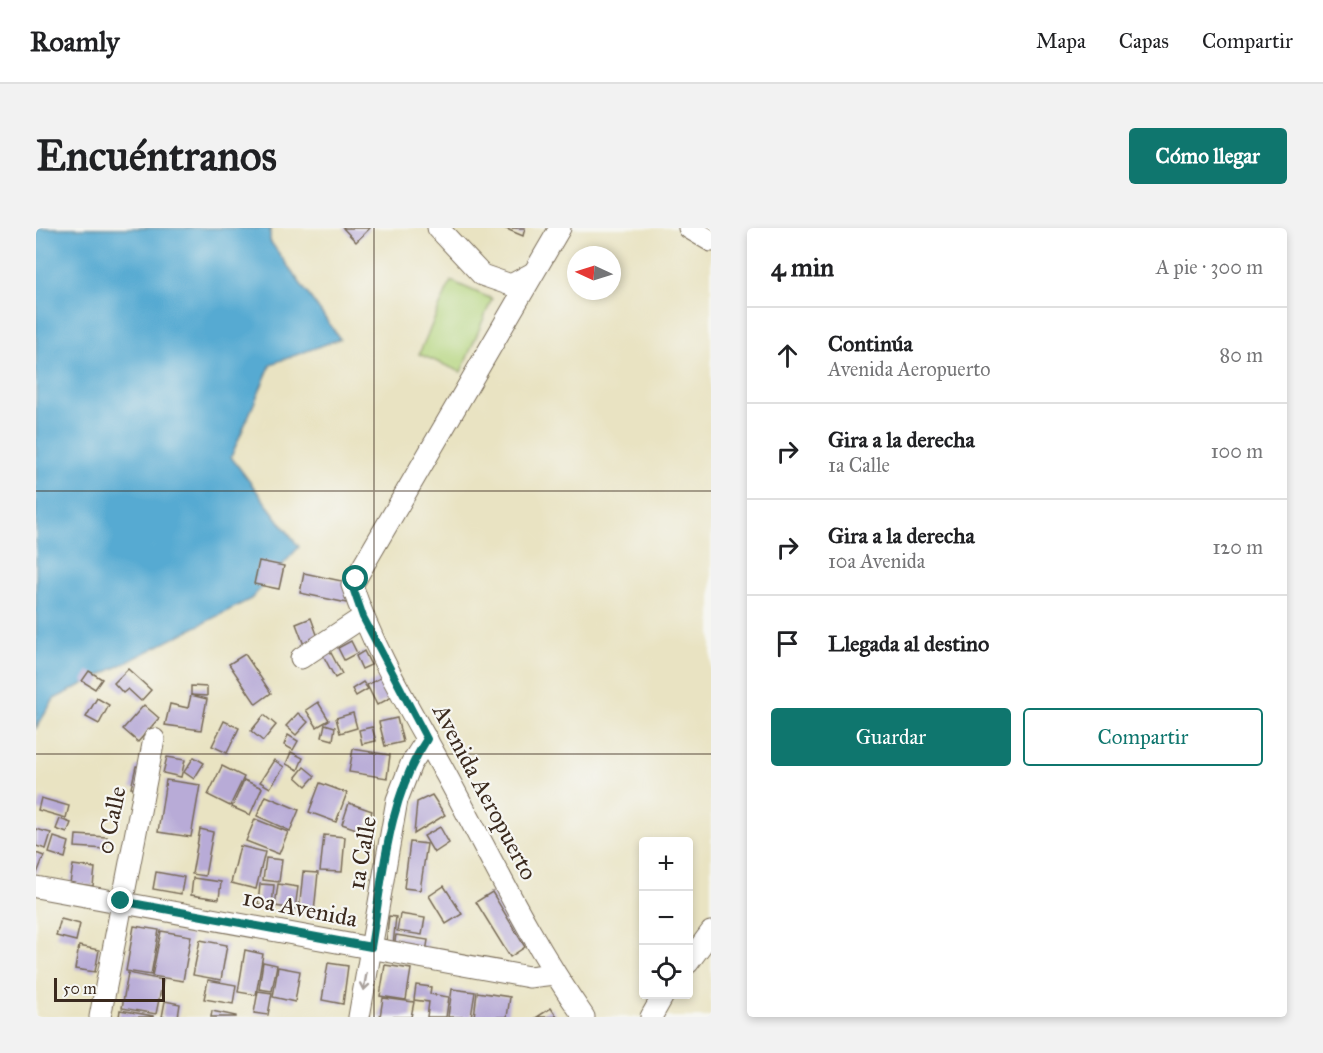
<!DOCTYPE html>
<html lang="es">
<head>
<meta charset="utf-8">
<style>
	:root { --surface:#fff; --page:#f2f2f2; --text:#202124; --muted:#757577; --line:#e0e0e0; --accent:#0f766e }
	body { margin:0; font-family:"IM FELL Great Primer",serif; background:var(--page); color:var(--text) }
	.controls { position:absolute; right:18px; bottom:18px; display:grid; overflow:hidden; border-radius:6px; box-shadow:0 3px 9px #0003 }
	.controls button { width:54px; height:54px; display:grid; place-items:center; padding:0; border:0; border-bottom:2px solid var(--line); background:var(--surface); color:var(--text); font:30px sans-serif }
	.compass { position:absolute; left:531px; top:18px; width:54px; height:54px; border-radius:50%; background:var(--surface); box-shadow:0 3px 9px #0003; rotate:274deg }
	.scale { position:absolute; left:18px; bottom:15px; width:111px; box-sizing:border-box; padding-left:6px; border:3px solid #3b2a1e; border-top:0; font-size:16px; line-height:21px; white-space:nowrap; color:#3b2a1e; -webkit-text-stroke:4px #f6f6f2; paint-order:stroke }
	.stop { position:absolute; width:18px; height:18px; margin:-14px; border:4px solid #0f766e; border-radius:50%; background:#fff }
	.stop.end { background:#0f766e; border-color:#fff; box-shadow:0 2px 6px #0008 }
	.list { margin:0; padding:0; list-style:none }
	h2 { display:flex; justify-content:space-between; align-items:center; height:78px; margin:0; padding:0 24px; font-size:26px }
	h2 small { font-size:20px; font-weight:400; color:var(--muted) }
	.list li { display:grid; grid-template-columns:39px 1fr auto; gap:18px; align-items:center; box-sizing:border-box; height:96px; padding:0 24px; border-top:2px solid var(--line) }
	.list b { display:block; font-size:22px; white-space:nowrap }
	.list p { margin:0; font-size:20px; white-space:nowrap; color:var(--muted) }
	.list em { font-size:20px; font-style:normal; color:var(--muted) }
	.actions { display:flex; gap:12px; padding:18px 24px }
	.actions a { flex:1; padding:14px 0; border:2px solid var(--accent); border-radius:6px; text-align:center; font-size:21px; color:var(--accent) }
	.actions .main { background:var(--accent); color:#fff }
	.icon { flex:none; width:33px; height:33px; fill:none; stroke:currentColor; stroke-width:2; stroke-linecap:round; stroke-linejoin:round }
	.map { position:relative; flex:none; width:675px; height:789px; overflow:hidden; border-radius:6px }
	header { display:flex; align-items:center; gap:36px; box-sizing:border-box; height:84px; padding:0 30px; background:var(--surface); border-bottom:2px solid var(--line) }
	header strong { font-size:28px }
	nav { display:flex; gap:33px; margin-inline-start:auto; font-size:21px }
	.intro { display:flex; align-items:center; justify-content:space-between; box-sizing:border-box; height:144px; padding:0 36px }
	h1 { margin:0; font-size:42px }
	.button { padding:15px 27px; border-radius:6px; background:var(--accent); color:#fff; font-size:21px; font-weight:700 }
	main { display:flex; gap:36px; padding:0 36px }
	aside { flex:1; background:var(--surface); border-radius:6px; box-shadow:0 3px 9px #0003 }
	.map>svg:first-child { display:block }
	.green { fill:#b3d47b; stroke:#777f4c; stroke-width:1.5 }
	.water { fill:#57aad2; stroke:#496a78; stroke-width:1.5 }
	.building { fill:#b8abd7 }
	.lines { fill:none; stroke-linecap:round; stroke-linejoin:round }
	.minor-casing { stroke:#786b57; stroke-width:23 }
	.minor { stroke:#fff; stroke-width:21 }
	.oneway { stroke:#a79f9a }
	.route { stroke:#0f766e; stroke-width:8 }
	.grid { fill:none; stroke:#3b2a1e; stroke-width:1.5; stroke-opacity:0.55 }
	.labels { text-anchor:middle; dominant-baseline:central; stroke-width:4.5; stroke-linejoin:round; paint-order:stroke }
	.street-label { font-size:24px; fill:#3b2a1e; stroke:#f6f6f2 }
</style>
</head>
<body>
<header>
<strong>Roamly</strong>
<nav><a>Mapa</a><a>Capas</a><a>Compartir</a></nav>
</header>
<div class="intro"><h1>Encuéntranos</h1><a class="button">Cómo llegar</a></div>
<main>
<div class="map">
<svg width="675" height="789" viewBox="0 0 675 789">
	<rect width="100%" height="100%" fill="#f6f6f2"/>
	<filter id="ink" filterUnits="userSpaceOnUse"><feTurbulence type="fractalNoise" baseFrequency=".0167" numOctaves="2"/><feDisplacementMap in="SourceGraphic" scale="12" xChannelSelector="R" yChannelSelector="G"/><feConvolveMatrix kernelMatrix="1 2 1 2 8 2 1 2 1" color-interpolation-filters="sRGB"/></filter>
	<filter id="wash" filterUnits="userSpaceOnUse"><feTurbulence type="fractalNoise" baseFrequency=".008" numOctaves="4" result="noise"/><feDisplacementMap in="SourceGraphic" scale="24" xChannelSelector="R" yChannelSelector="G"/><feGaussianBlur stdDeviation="1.35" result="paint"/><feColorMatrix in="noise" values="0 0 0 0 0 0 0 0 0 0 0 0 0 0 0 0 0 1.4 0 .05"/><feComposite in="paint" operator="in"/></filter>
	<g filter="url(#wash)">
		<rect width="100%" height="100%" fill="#e9e3c2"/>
		<path class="green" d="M415 53 456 71 425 144 383 126Z"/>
		<path class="water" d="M0 0H234V13L304 111 235 136 195 229 263 319 215 371 18 471 0 500Z"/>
		<g id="blocks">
			<g class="building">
				<path d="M307 0H334L320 14Z"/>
				<path d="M468 0H489L487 8Z"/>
				<path d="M223 333 248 338 243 361 218 356Z"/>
				<path d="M268 345 315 355 311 375 264 365Z"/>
				<path d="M275 390 283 412 268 417 260 396Z"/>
				<path d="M315 413 321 425 308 432 302 420Z"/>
				<path d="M294 423 306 446 299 450 287 427Z"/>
				<path d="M328 423 335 437 326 441 320 428Z"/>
				<path d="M209 426 235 465 220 476 193 436Z"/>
				<path d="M92 441 115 462 105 473 92 461 87 465 78 455Z"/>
				<path d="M53 443 66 451 59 461 46 453Z"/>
				<path d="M346 449 356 469 341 477 331 457Z"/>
				<path d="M327 454 332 461 320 468 316 461Z"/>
				<path d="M155 458 171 459V468L155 467Z"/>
				<path d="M155 467 171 471 165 502 129 497 134 476 152 480Z"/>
				<path d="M61 470 73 477 63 496 50 489Z"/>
				<path d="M282 474 293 492 281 499 270 482Z"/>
				<path d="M108 477 123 490 102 514 87 501Z"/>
				<path d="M262 485 272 494 260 507 250 498Z"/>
				<path d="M317 485 321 500 304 505 300 490Z"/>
				<path d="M228 487 240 497 227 513 215 503Z"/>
				<path d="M361 490 367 514 349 518 343 494Z"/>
				<path d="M188 493 203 500 191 525 176 518Z"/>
				<path d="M289 496 299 499 297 512 286 509Z"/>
				<path d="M336 499 340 513 326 516 323 502Z"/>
				<path d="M252 507 262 513 257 522 248 517Z"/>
				<path d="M317 521 354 527 351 550 313 544Z"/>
				<path d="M255 524 267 530 262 542 250 536Z"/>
				<path d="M131 529 149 532 145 549 127 545Z"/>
				<path d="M158 529 168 535 158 551 148 544Z"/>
				<path d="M238 532 248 539 234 560 224 554Z"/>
				<path d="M100 538 110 539 105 561 95 560Z"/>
				<path d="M186 538 208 549 194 578 172 567Z"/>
				<path d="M268 539 279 548 270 558 260 549Z"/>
				<path d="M130 552 164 557 155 609 122 604Z"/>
				<path d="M208 552 226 560 214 587 196 579Z"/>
				<path d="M284 555 311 565 300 594 273 584Z"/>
				<path d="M396 567 409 587 378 606 381 574Z"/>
				<path d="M230 568 263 582 254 603 221 588Z"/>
				<path d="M5 570 33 578 30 590 2 582Z"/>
				<path d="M313 575 336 583 329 604 306 596Z"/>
				<path d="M24 591 35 595 31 605 20 601Z"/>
				<path d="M219 591 252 604 243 626 210 613Z"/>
				<path d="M404 599 413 615 398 625 388 608Z"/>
				<path d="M0 601 15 605 10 621 0 618Z"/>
				<path d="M164 601 177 604 169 648 156 646Z"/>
				<path d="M40 607 71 609 70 621 39 619Z"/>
				<path d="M288 607 309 609 306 644 284 643Z"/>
				<path d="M18 609 33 614 29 630 13 625Z"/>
				<path d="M374 614 391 616 384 662 368 660Z"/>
				<path d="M204 618 229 624 220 661 195 655Z"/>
				<path d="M0 625 8 628 0 648Z"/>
				<path d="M230 630 246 632 243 654 227 652Z"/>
				<path d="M37 637 59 640 57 658 34 655Z"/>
				<path d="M120 644 148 649 145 666 117 661Z"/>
				<path d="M267 644 282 645 278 684 263 683Z"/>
				<path d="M157 650 185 654 183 671 155 667Z"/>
				<path d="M224 656 238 657 236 678 222 676Z"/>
				<path d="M242 656 262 659 259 681 239 678Z"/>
				<path d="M408 658 426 686 410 696 393 668Z"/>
				<path d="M456 664 489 719 474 729 440 674Z"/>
				<path d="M364 686 389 690 386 707 361 703Z"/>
				<path d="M353 688 360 689 357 717 350 716Z"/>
				<path d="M25 691 44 696 40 713 20 708Z"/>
				<path d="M98 698 123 702 115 747 90 743Z"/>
				<path d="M125 703 155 708 147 753 116 748Z"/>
				<path d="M360 707 392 712 390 724 358 719Z"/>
				<path d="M164 712 191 717 185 752 157 747Z"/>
				<path d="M43 718 63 722 59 744 39 741Z"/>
				<path d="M209 722 227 726 220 767 202 764Z"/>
				<path d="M227 734 241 737 236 763 223 761Z"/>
				<path d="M292 735 312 738 307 776 286 772Z"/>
				<path d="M349 737 375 741 370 772 344 768Z"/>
				<path d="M242 739 264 743 259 774 237 769Z"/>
				<path d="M92 745 127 752 120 786 86 780Z"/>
				<path d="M172 752 200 757 197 776 168 771Z"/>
				<path d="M380 757 395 759 394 766 413 769 410 789H391L393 774 378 772Z"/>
				<path d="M416 761 439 764 435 789H412Z"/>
				<path d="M222 763 236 765 232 787 218 785Z"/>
				<path d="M441 764 474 769 471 789H438Z"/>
				<path d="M347 770 378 774 375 789H344Z"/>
				<path d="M129 773 144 776 142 789H126Z"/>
				<path d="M515 780 521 789H501Z"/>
				<path d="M84 782 117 788V789H83Z"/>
				<path d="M176 783 200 788V789H175Z"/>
			</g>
		</g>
	</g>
	<g filter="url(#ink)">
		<use href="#blocks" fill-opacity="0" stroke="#786b57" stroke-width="1.5"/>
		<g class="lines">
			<g class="minor-casing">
				<g id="minor">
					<path d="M402 0 446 47 475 57 495 46"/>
					<path d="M524 0 316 357C338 425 379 489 413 552 456 632 496 715 548 789"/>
					<path d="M653 0 675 13"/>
					<path d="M265 430 327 389"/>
					<path d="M0 659 493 749 518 746"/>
					<path d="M652 735 675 704"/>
					<path d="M64 789 118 511"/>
					<path d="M323 789 361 572 375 536 391 511"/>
					<path d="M615 789 628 766"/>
				</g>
			</g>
			<use href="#minor" class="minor"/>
		</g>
		<defs><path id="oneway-shaft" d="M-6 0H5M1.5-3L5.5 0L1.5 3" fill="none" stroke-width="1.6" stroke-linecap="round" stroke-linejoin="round" transform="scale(1.5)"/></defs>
		<use class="oneway" href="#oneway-shaft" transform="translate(329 754) rotate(100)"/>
	</g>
	<g class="lines" filter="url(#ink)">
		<path class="route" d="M85 673 335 719C347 649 351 572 391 511L327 389 316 357 320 351"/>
	</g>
	<path class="grid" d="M338 0V789M0 263H675M0 526H675"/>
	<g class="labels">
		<g class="street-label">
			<text transform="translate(449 564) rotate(62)">Avenida Aeropuerto</text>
			<text transform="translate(75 592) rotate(-78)">0 Calle</text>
			<text transform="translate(326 625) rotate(-80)">1a Calle</text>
			<text transform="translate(264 680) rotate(11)">10a Avenida</text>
		</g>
	</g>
</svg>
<div class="controls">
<button>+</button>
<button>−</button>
<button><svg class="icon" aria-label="locate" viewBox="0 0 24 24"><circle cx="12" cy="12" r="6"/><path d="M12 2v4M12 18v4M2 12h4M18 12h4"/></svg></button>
</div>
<svg class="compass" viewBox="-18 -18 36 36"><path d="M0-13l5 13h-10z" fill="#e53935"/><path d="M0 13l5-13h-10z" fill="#757577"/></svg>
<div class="scale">50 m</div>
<div class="stop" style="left:320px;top:351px"></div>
<div class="stop end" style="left:85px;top:673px"></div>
</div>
<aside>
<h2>4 min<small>A pie · 300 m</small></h2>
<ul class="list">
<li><svg class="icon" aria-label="ahead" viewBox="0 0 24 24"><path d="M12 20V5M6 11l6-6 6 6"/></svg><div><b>Continúa</b><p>Avenida Aeropuerto</p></div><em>80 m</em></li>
<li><svg class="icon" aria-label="right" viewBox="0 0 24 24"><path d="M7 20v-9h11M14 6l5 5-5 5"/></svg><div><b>Gira a la derecha</b><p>1a Calle</p></div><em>100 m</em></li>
<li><svg class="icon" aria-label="right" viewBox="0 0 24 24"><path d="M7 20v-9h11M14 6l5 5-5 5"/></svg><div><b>Gira a la derecha</b><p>10a Avenida</p></div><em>120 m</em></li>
<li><svg class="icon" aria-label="arrive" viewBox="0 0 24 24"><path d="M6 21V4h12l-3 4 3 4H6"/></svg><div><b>Llegada al destino</b></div></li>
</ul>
<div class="actions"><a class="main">Guardar</a><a>Compartir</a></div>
</aside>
</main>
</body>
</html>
